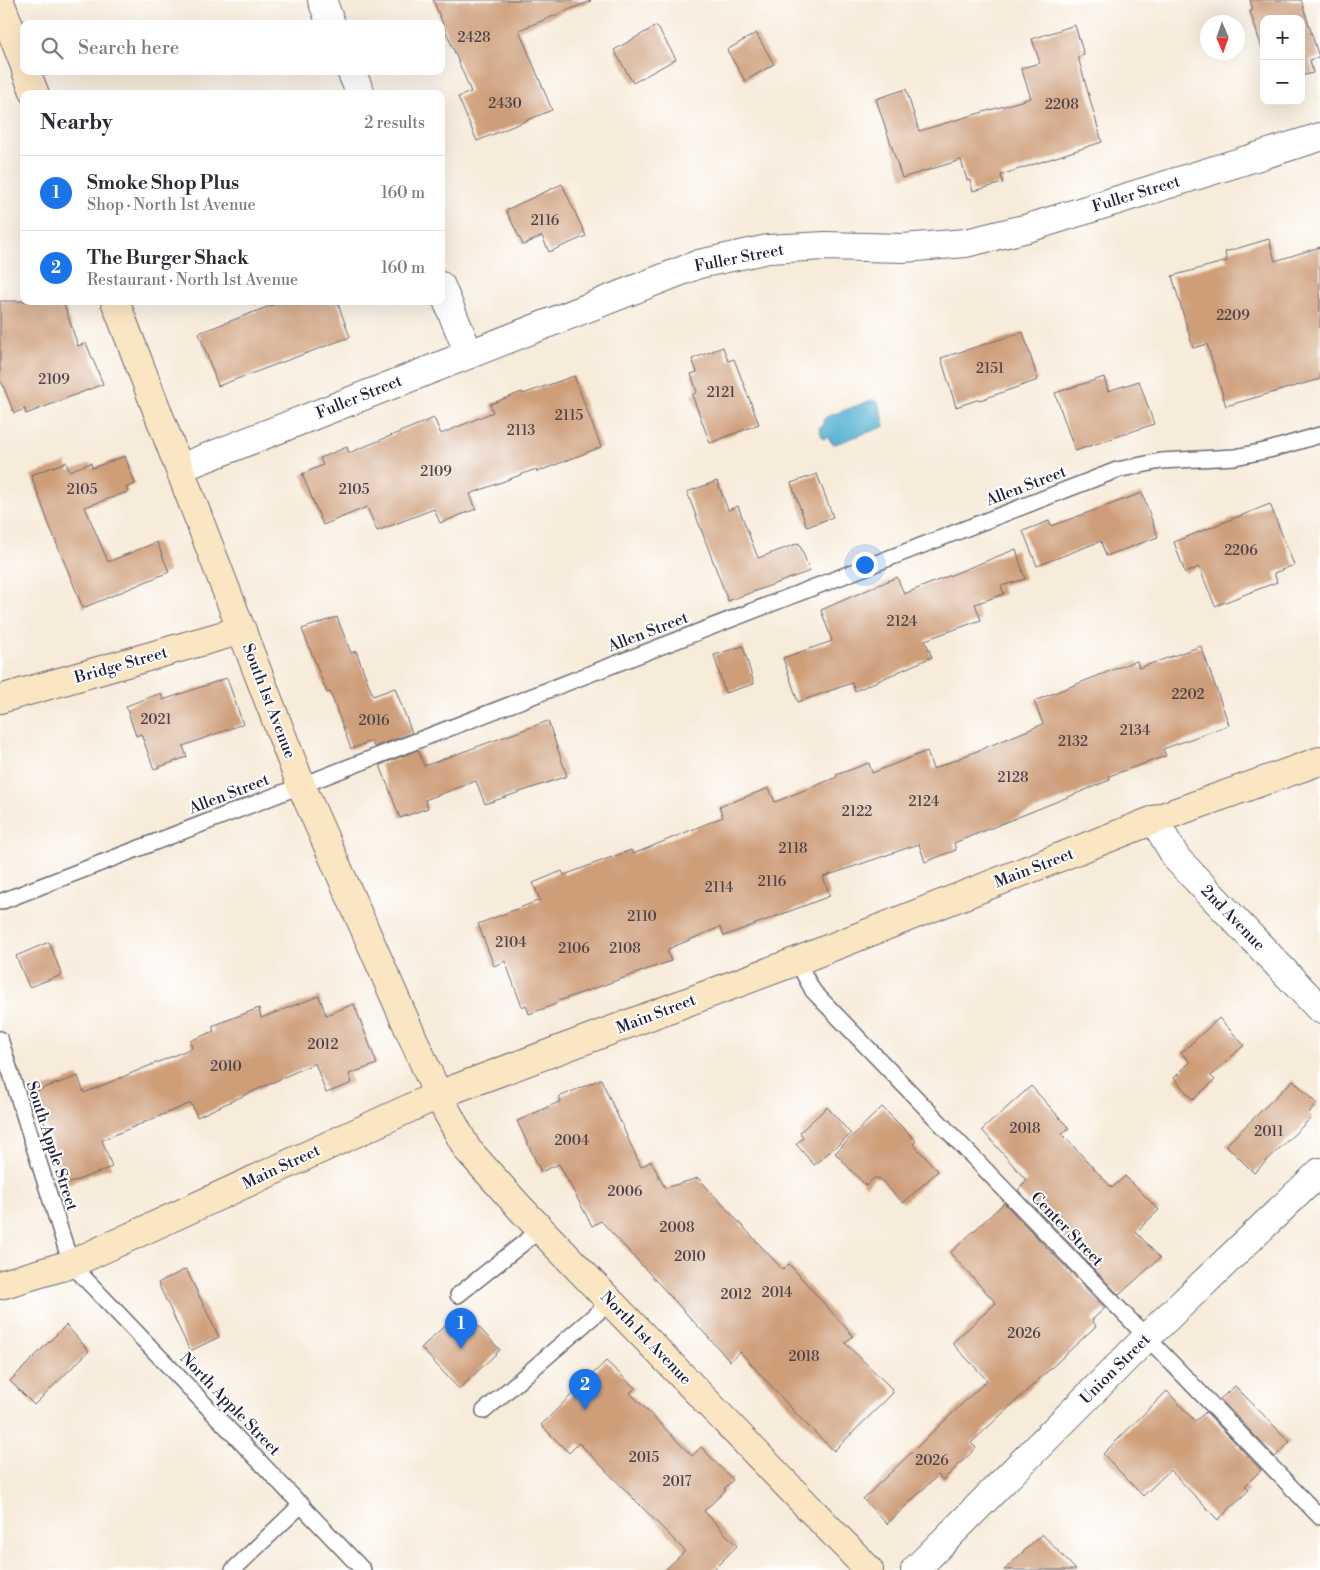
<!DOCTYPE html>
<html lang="en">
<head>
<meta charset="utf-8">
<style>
	:root { --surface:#fff; --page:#f2f2f3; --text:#2b2b33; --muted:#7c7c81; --line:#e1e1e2; --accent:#1a73e8 }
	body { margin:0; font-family:"Libre Bodoni",serif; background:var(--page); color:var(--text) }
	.controls { position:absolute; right:15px; top:15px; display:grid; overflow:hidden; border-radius:10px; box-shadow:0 5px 20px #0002 }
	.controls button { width:45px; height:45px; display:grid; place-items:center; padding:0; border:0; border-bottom:1px solid var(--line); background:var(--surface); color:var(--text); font:25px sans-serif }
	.compass { position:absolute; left:1200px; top:15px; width:45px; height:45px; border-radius:50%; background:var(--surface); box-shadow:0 5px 20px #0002; rotate:178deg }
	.you { position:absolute; left:864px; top:564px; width:18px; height:18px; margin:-12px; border:4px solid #fff; border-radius:50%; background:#1a73e8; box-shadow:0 0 0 8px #1a73e833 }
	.badge { display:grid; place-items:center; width:32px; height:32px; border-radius:50%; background:var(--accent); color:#fff; font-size:16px; font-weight:700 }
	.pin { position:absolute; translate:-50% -41px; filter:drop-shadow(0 1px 2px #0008) }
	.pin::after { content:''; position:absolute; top:26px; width:18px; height:15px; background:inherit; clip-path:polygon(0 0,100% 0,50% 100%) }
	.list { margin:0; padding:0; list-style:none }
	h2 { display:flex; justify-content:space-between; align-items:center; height:65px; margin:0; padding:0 20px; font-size:21px }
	h2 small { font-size:16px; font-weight:400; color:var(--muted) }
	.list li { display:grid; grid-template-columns:32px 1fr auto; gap:15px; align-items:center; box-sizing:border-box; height:75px; padding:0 20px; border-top:1px solid var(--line) }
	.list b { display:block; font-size:19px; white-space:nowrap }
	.list p { margin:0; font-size:16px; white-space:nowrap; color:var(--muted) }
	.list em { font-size:16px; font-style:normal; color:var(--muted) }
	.icon { flex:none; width:28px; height:28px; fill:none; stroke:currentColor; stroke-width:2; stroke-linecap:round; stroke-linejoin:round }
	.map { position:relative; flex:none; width:1320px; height:1570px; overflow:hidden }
	.search { position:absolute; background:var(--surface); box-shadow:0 5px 20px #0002; left:20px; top:20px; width:425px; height:55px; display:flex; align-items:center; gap:12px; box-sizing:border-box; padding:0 18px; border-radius:10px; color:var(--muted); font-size:19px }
	.panel { position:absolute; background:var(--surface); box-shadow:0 5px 20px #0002; left:20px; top:90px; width:425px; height:215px; border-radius:10px }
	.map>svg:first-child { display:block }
	.water { fill:#54b3d2; stroke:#3b6a86 }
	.building { fill:#ce9e79 }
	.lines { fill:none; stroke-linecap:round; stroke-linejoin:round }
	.lane-casing { stroke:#6d6872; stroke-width:18 }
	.street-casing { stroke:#6d6872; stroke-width:30 }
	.secondary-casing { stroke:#6d6872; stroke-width:30 }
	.lane { stroke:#fff; stroke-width:15 }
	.street { stroke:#fff; stroke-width:28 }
	.secondary { stroke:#fbe6c4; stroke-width:28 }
	.labels { text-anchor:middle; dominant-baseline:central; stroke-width:4; stroke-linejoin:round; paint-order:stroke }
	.number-label { font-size:14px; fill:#4d414a }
	.street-label { font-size:16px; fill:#22223b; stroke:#fff }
</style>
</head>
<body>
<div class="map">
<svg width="1320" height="1570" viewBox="0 0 1320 1570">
	<rect width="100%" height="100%" fill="#fff"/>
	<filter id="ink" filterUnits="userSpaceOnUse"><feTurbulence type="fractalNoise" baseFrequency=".02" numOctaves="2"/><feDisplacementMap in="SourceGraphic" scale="10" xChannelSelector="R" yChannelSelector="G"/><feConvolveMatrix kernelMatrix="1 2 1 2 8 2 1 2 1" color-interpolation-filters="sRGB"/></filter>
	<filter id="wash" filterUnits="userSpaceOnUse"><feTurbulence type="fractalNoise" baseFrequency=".0096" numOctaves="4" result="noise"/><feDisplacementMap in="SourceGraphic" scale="20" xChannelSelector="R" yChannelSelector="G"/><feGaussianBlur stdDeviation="1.12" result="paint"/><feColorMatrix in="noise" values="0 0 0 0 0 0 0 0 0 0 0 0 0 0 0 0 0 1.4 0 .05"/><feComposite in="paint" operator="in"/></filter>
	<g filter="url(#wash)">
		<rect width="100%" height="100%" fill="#f7ebd9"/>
		<path class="water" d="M872 400 878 402 885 424 883 427 835 444 831 442 828 437 823 439 819 428 824 425 823 420 826 417Z"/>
		<g id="blocks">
			<g class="building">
				<path d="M433 0H590L591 1 519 30 552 110 477 141 458 97 471 92Z"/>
				<path d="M1250 0H1301L1319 57 1310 60 1313 73 1301 76V19H1264V55L1250 11 1253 10Z"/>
				<path d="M1075 25 1084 55 1078 57 1102 142 1001 175 1003 183 973 191 970 180H967L961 160 902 178 876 99 906 89 919 131 1031 98 1021 68 1040 63 1032 39Z"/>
				<path d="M656 26H657L676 59 633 83 614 50Z"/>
				<path d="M756 33 774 64 745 81 727 50Z"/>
				<path d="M562 184 586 236 549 252 542 236 523 245 506 210Z"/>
				<path d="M1269 239 1275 261 1320 247V379L1226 406 1207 344 1193 348 1172 276 1227 261 1225 252Z"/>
				<path d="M0 301H63L78 346 86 343 103 384 26 414 25 409 14 413 0 378Z"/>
				<path d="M283 301H337L350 337 218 386 199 333Z"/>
				<path d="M1023 332 1038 380 980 400V399L956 407 941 358Z"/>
				<path d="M723 347 728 361 734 359 759 424 710 443 692 395 697 392 691 374 697 372 692 359Z"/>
				<path d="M574 376 601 447 537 472 536 469 470 494 476 509 440 523 434 509 377 531 367 507 323 525 302 474 323 465 320 458 347 447 349 453 434 418 441 434 493 412 490 404 522 392 523 394Z"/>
				<path d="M1104 377 1108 391 1139 381 1154 424 1075 451 1055 393Z"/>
				<path d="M125 456 135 484 126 488 128 492 85 507 108 562 157 542 169 572 83 608 50 527 31 475 66 462 69 471 91 463 92 468Z"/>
				<path d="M817 474 833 517 807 527 791 483Z"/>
				<path d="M717 481 728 510 738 506 758 558 799 543 810 571 728 601 687 492Z"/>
				<path d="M1142 493 1158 537 1106 556 1101 541 1037 566 1023 531 1049 521 1051 526Z"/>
				<path d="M1270 504 1294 565 1274 573 1277 582 1215 606 1199 567 1185 573 1174 542Z"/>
				<path d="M1016 549 1025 579 1001 586 1004 594 975 604 981 620 925 640 932 657 855 691 852 683 798 702 783 658 832 641 821 610 897 577 904 594Z"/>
				<path d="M337 617 351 653 356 651 373 696 395 688 412 733 374 747 371 741 351 749 330 692 327 693 302 629Z"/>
				<path d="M743 646 754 684 725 693 714 655Z"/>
				<path d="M1201 646 1229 725 1163 749 1166 756 1109 776 1110 780 954 843 956 850 925 862 919 844 823 877 830 896 724 936 720 927 668 949 669 950 667 951 671 961 556 1002V1004L529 1014 526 1005 522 1007 505 961 494 966 478 924 540 900 533 883 562 871 564 875 631 850 633 854 723 817 719 807 769 788 775 802 837 777 836 775 869 763 872 773 927 751 933 769 1043 724 1034 701 1130 663 1137 661 1139 668Z"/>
				<path d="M227 678 243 724 183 746 187 757 154 769 141 734 136 736 126 706 161 693 163 700Z"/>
				<path d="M548 721 567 776 485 804 476 781 425 800 428 808 400 818 380 765 418 750 424 766Z"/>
				<path d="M49 942 62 975 29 987 16 956Z"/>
				<path d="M319 996 326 1015 354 1004 377 1064 349 1074 352 1083 326 1093 315 1063 197 1117 191 1103 102 1140 112 1167 67 1184 33 1092 78 1076 84 1093 192 1048 190 1041 214 1031 212 1026 259 1008 261 1018Z"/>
				<path d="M1219 1018 1244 1045 1211 1076 1215 1080 1193 1100 1174 1078 1190 1062 1181 1053Z"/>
				<path d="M601 1079 641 1167 651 1161 665 1188 698 1178 783 1270 789 1264 853 1336 845 1343 892 1389 891 1390 893 1393 834 1451 802 1420 740 1352 730 1361 601 1221 592 1226 559 1164 541 1172 517 1121 561 1101 559 1097Z"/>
				<path d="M1293 1080 1317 1104 1308 1114 1311 1118 1254 1173 1226 1145Z"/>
				<path d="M1031 1086 1069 1128 1062 1134 1112 1188 1125 1176 1159 1210 1136 1232 1160 1258 1119 1295 1018 1190 1027 1181 982 1130Z"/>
				<path d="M827 1107 851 1134 814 1165 796 1144 803 1138 800 1132Z"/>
				<path d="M882 1107 916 1141 913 1144 938 1171 903 1203 879 1178 878 1179 875 1177 866 1186 835 1153Z"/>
				<path d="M1004 1203 1105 1308 1092 1320 1096 1326 971 1443 976 1448 943 1480 938 1475 887 1524 863 1499 987 1380 952 1343 996 1303 950 1253Z"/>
				<path d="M186 1269 219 1337 190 1351 158 1283Z"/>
				<path d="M462 1309 500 1350 459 1389 421 1348Z"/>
				<path d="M66 1325 89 1351 34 1405 10 1381Z"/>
				<path d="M606 1361 635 1388 630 1393 692 1456 701 1447 733 1480 724 1489 726 1490 704 1511 737 1546 713 1570H665L685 1551 579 1443 569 1453 541 1425Z"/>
				<path d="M1235 1386 1290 1442 1275 1457 1220 1399Z"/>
				<path d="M1167 1391 1195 1421 1206 1412 1261 1470 1245 1486 1249 1490 1218 1520 1170 1470 1143 1496 1103 1454Z"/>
				<path d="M1042 1534 1076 1570H1004Z"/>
			</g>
		</g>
	</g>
	<g filter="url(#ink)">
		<use href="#blocks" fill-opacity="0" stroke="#6d6872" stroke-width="1"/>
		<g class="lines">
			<g class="lane-casing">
				<g id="lane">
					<path d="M0 902 1117 470 1161 461 1235 457 1269 450 1320 435"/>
					<path d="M797 961 813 991 1320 1517"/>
					<path d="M0 1039 71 1264 363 1570"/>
					<path d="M458 1295 541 1229"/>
					<path d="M484 1411 610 1302"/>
					<path d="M233 1570 302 1504"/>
				</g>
			</g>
			<g class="street-casing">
				<g id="street">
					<path d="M322 0 331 24"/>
					<path d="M351 71 361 94"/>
					<path d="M441 286 469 354"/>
					<path d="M180 468 699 264 768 249 825 246 903 248 966 243 1028 228 1320 137"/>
					<path d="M1154 820 1177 859 1320 1009"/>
					<path d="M915 1570 1147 1337 1320 1172"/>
				</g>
			</g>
			<g class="secondary-casing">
				<g id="secondary">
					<path d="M0 2 24 64"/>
					<path d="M26 71 35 94"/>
					<path d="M115 301 301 785 438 1095 467 1149 522 1210 869 1570"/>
					<path d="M0 699 242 630"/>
					<path d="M0 1285 71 1264 438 1095 797 961 1154 820 1320 761"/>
				</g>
			</g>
			<use href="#lane" class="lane"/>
			<use href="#street" class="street"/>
			<use href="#secondary" class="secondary"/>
		</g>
	</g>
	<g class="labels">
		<g class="number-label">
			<text x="474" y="38">2428</text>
			<text x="505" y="104">2430</text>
			<text x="1062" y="105">2208</text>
			<text x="545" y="221">2116</text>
			<text x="1233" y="316">2209</text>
			<text x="990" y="369">2151</text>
			<text x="54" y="380">2109</text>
			<text x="721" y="393">2121</text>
			<text x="569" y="416">2115</text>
			<text x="521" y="431">2113</text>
			<text x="436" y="472">2109</text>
			<text x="82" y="490">2105</text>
			<text x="354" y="490">2105</text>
			<text x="1241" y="551">2206</text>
			<text x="902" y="622">2124</text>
			<text x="1188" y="695">2202</text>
			<text x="156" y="720">2021</text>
			<text x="374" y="721">2016</text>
			<text x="1135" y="731">2134</text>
			<text x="1073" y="742">2132</text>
			<text x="1013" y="778">2128</text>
			<text x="924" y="802">2124</text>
			<text x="857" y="812">2122</text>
			<text x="793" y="849">2118</text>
			<text x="772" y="882">2116</text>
			<text x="719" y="888">2114</text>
			<text x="642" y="917">2110</text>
			<text x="511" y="943">2104</text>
			<text x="574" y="949">2106</text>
			<text x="625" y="949">2108</text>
			<text x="323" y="1045">2012</text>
			<text x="226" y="1067">2010</text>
			<text x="1025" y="1129">2018</text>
			<text x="1269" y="1132">2011</text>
			<text x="572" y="1141">2004</text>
			<text x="625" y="1192">2006</text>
			<text x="677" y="1228">2008</text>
			<text x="690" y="1257">2010</text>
			<text x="777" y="1293">2014</text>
			<text x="736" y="1295">2012</text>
			<text x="1024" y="1334">2026</text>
			<text x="804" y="1357">2018</text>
			<text x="644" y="1458">2015</text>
			<text x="932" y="1461">2026</text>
			<text x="677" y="1482">2017</text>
		</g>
		<g class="street-label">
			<text transform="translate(1136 194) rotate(-17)">Fuller Street</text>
			<text transform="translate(739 258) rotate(-11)">Fuller Street</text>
			<text transform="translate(359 397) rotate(-22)">Fuller Street</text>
			<text transform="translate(1026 486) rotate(-21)">Allen Street</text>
			<text transform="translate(648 632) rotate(-21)">Allen Street</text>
			<text transform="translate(121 665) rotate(-16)">Bridge Street</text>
			<text transform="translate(269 701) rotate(69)">South 1st Avenue</text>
			<text transform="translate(229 794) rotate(-21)">Allen Street</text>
			<text transform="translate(1034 868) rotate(-21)">Main Street</text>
			<text transform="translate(1233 918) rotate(46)">2nd Avenue</text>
			<text transform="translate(656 1014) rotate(-21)">Main Street</text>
			<text transform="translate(52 1146) rotate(72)">South Apple Street</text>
			<text transform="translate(281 1167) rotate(-25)">Main Street</text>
			<text transform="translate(1067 1229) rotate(46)">Center Street</text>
			<text transform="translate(646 1338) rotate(46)">North 1st Avenue</text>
			<text transform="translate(1115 1369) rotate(-45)">Union Street</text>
			<text transform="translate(230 1404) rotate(46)">North Apple Street</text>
		</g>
	</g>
</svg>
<div class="controls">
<button>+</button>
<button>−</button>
</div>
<svg class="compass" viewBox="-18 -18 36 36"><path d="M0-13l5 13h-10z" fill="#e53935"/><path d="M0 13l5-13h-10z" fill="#7c7c81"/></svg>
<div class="you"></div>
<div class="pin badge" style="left:461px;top:1349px">1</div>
<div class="pin badge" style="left:585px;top:1410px">2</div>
<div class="search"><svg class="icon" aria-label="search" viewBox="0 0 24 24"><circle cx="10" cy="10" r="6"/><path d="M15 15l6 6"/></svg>Search here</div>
<section class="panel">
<h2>Nearby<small>2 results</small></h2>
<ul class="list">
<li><span class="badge">1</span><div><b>Smoke Shop Plus</b><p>Shop · North 1st Avenue</p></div><em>160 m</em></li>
<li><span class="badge">2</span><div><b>The Burger Shack</b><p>Restaurant · North 1st Avenue</p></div><em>160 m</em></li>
</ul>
</section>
</div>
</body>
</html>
